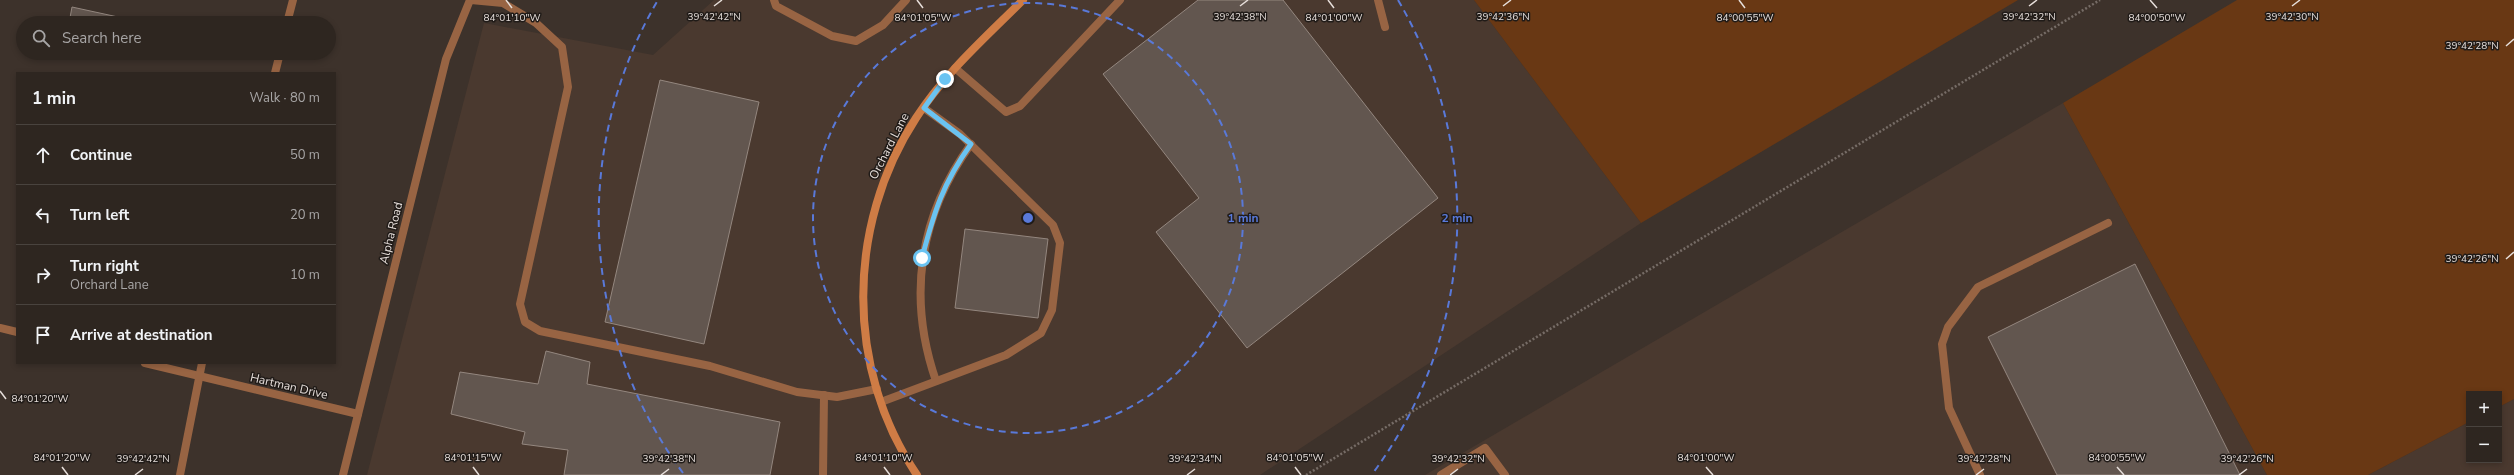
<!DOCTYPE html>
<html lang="en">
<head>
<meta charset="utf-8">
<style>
	:root { --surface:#2e2620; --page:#3a322d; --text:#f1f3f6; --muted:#a7a5a5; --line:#49433e }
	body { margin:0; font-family:"Nunito Sans",sans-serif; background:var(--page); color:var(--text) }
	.controls { position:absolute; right:12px; bottom:12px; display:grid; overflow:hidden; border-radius:0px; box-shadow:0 2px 6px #0003 }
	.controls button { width:36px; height:36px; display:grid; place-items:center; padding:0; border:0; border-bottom:1px solid var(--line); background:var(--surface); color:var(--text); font:20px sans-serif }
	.stop { position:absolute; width:12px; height:12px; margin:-9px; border:3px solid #6ac3f1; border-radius:50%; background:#fff }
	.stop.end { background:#6ac3f1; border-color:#fff; box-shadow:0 1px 4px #0008 }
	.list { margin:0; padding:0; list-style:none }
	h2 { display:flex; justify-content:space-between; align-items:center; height:52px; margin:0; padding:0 16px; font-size:17px }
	h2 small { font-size:13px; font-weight:400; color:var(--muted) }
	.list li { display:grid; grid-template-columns:26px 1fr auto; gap:12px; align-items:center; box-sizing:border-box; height:60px; padding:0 16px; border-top:1px solid var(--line) }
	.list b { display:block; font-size:15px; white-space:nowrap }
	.list p { margin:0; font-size:13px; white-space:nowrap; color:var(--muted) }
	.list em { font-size:13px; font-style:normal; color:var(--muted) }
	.icon { flex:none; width:22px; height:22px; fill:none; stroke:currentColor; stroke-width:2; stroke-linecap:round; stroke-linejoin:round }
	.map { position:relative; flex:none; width:2514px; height:475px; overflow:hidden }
	.search { position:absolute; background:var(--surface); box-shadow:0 2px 6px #0003; left:16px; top:16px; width:320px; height:44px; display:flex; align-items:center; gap:10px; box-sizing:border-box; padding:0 14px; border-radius:22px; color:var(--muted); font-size:15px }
	.panel { position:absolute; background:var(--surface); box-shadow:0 2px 6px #0003; left:16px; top:72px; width:320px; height:292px; border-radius:0px }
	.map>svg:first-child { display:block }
	.built { fill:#4a392f }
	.green { fill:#693814 }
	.building { fill:#62564f; stroke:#94877f }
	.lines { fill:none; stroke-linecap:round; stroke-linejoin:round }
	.path { stroke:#766c66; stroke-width:2.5; stroke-dasharray:2 2; stroke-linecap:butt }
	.service { stroke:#986443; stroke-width:8 }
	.minor { stroke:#986443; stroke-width:8 }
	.tertiary { stroke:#986443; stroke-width:8 }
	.secondary { stroke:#cf7c45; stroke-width:8 }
	.route { stroke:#6ac3f1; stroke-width:5 }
	.ticks { fill:none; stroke:#e6deda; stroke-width:1.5 }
	.ring { fill:none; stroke:#5979d9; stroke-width:2; stroke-dasharray:7 5 }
	.labels { text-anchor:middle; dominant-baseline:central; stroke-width:3; stroke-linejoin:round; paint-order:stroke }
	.street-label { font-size:12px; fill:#e6deda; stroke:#201b18 }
	.ticks-label { font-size:10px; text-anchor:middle; fill:#e6deda; stroke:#201b18; stroke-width:3; stroke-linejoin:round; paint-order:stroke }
	.centre { fill:#5979d9; stroke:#201b18; stroke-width:2 }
	.ring-label { font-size:12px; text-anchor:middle; font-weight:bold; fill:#5979d9; stroke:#201b18; stroke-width:3; stroke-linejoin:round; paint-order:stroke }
</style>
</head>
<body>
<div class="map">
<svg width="2514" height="475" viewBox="0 0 2514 475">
	<rect width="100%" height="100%" fill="#3d322b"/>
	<g class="built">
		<path d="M714 0H1474L1641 223 1260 475H367L484 23 653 55Z"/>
		<path d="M2063 103 2267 475H1425Z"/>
		<path d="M2514 399V475H2368L2469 422V460H2499V407Z"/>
	</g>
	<g class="green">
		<path d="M1474 0H2018L1641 223Z"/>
		<path d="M2237 0H2514V399L2499 407V394H2469V422L2368 475H2267L2063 103Z"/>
	</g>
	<g class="building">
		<path d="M1198 0H1283L1438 198 1247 348 1156 232 1199 198 1103 74Z"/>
		<path d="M72 7 118 17 117 23H69Z"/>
		<path d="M660 80 759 102 704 344 605 322Z"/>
		<path d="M965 229 1048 239 1038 318 955 308Z"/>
		<path d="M2135 264 2240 475H2057L1988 337Z"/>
		<path d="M546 351 590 362 587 384 780 422 770 475H564L568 450 522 444 525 432 451 414 460 372 538 384Z"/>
	</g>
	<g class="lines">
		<path class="path" d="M1306 475 2100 0"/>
		<g class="service">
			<path d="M471 0 503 3 536 23 562 47 568 87 520 304 525 322 540 331 710 366 797 392 837 397 877 389"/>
			<path d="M774 0 776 6 832 36 856 41 883 25 906 0"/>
			<path d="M1378 0 1385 27"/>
			<path d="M955 68 1006 112 1020 106 1120 0"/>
			<path d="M936 381C907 297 919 216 971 144"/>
			<path d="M881 402 1006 355 1041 333 1052 310 1060 243 1053 225 960 134 924 108"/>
			<path d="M823 475 824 395"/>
			<path d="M1441 475 1485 448 1505 475"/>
			<path d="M1980 475 1949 408 1942 344 1948 327 1978 287 2108 223"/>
		</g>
		<g class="minor">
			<path d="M287 23 293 0"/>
			<path d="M275 73 280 53"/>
			<path d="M0 328 17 332"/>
			<path d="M145 363 358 414"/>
			<path d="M180 475 202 363"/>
		</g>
		<path class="tertiary" d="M343 475 446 59 470 0"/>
		<path class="secondary" d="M917 475C845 369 846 225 916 118 945 73 986 37 1023 0"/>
	</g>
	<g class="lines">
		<path class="route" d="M922 258C934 212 943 183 971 144L924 108 945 79"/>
	</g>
	<path class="ticks" d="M506 0 512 8M917 0 923 8M1328 0 1334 8M1739 0 1745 8M2150 0 2157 8M714 6 722 0M1240 6 1248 0M1503 6 1511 0M2029 6 2037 0M2292 6 2300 0M2506 46 2514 39M2506 259 2514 252M0 391 6 399M62 467 68 475M473 467 479 475M884 467 890 475M1295 467 1301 475M1706 467 1713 475M2117 467 2124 475M135 475 143 469M661 475 669 469M1187 475 1195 469M1450 475 1458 469M1976 475 1984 469M2239 475 2247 469"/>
	<g class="ring">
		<circle cx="1028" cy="218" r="215"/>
		<path d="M683 473A429 429 0 0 1 658 0M1398 0A429 429 0 0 1 1373 473"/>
	</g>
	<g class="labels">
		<g class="street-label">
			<text transform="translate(889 146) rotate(-63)">Orchard Lane</text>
			<text transform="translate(391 233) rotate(-76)">Alpha Road</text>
			<text transform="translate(289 386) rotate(13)">Hartman Drive</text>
		</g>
	</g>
	<g class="ticks-label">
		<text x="714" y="20">39°42'42"N</text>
		<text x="1240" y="20">39°42'38"N</text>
		<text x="1503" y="20">39°42'36"N</text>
		<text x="2029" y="20">39°42'32"N</text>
		<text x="2292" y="20">39°42'30"N</text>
		<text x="1334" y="21">84°01'00"W</text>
		<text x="512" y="21">84°01'10"W</text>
		<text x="923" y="21">84°01'05"W</text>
		<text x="1745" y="21">84°00'55"W</text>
		<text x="2157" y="21">84°00'50"W</text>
		<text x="2472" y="49">39°42'28"N</text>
		<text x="2472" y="262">39°42'26"N</text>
		<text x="40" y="402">84°01'20"W</text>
		<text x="62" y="461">84°01'20"W</text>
		<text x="473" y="461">84°01'15"W</text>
		<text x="884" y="461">84°01'10"W</text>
		<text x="1295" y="461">84°01'05"W</text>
		<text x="1706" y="461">84°01'00"W</text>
		<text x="2117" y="461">84°00'55"W</text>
		<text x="143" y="462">39°42'42"N</text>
		<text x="669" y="462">39°42'38"N</text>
		<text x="1195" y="462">39°42'34"N</text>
		<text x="1458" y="462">39°42'32"N</text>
		<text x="1984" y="462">39°42'28"N</text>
		<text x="2247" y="462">39°42'26"N</text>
	</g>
	<circle cx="1028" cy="218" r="6" class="centre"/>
	<g class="ring-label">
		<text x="1243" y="222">1 min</text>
		<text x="1457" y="222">2 min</text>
	</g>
</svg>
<div class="controls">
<button>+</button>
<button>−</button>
</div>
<div class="stop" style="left:922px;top:258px"></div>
<div class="stop end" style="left:945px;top:79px"></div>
<div class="search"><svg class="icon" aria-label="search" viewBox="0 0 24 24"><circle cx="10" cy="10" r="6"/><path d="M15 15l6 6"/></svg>Search here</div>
<section class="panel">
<h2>1 min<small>Walk · 80 m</small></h2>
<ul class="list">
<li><svg class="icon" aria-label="ahead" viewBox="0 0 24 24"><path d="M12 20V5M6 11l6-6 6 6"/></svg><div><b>Continue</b></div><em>50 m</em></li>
<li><svg class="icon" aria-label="left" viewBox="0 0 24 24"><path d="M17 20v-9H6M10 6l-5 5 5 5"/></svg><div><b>Turn left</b></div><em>20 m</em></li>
<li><svg class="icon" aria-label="right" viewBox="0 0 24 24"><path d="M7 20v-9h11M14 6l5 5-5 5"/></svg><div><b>Turn right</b><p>Orchard Lane</p></div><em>10 m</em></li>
<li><svg class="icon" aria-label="arrive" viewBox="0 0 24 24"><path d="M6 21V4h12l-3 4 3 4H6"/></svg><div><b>Arrive at destination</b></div></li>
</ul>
</section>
</div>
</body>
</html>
